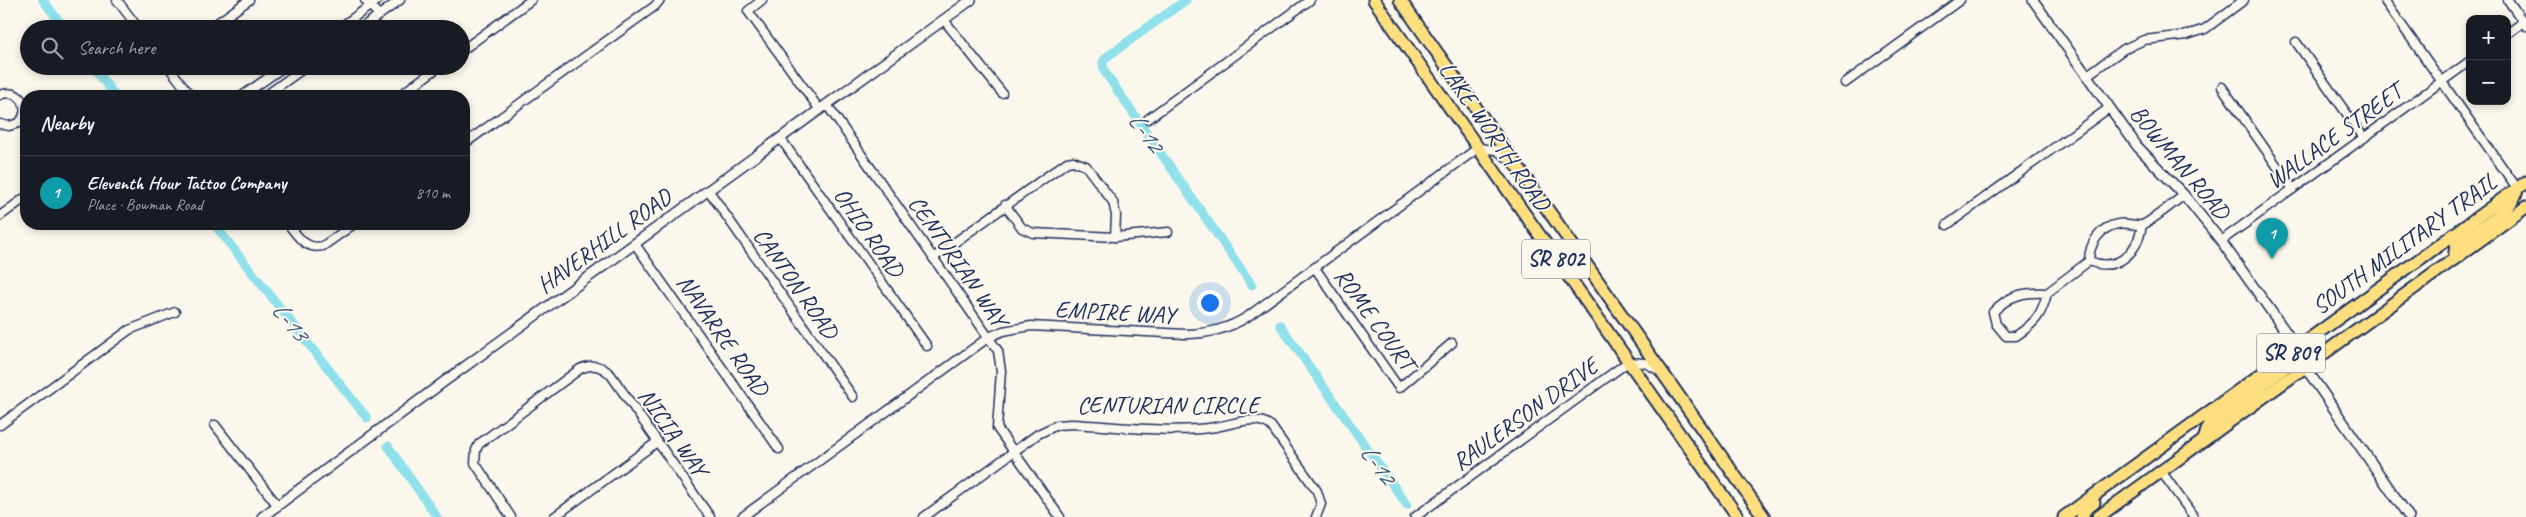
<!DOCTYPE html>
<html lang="en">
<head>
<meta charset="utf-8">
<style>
	:root { --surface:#171b24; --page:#242831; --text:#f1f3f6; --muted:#9ea1a6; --line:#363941; --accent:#b45309 }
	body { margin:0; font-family:Caveat,sans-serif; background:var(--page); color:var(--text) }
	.controls { position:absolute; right:15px; top:15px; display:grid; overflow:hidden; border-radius:10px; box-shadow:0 2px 8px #0003 }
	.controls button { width:45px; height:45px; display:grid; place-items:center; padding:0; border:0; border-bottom:1px solid var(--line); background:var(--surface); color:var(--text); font:25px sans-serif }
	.you { position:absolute; left:1209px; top:302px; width:18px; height:18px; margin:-12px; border:4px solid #fff; border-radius:50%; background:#1a73e8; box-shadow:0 0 0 8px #1a73e833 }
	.badge { display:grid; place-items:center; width:32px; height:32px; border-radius:50%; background:var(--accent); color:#fff; font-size:16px; font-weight:700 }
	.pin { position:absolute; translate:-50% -41px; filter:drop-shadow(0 1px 2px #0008) }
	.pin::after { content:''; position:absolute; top:26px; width:18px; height:15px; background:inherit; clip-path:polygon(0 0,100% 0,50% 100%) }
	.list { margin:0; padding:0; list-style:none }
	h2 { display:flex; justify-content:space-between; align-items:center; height:65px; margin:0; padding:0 20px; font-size:21px }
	h2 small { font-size:16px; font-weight:400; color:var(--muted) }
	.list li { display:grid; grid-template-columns:32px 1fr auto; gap:15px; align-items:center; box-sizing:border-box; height:75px; padding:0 20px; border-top:1px solid var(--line) }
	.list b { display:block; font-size:19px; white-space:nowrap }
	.list p { margin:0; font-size:16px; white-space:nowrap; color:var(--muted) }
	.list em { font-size:16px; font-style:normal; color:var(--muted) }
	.icon { flex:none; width:28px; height:28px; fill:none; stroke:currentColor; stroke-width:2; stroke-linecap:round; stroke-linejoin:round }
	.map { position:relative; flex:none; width:2526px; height:517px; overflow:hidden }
	.search { position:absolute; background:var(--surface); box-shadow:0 2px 8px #0003; left:20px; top:20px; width:450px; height:55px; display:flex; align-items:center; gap:12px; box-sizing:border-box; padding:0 18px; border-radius:28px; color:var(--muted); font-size:19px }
	.panel { position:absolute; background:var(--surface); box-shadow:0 2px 8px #0003; left:20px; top:90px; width:450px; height:140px; border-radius:20px }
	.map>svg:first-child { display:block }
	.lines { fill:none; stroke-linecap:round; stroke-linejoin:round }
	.canal { stroke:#8fe0ea; stroke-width:9 }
	.minor-casing { stroke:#1b2f5e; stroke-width:11 }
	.tertiary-casing { stroke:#1b2f5e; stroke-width:12 }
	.primary-casing { stroke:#1b2f5e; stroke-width:15 }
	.minor { stroke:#fbf7ec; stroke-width:8 }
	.tertiary { stroke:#fbf7ec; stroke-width:9 }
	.primary { stroke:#fddf80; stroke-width:11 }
	.labels { text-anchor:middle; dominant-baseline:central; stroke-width:4; stroke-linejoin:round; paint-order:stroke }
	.shield { fill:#fbf7ec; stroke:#5e6b89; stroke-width:1 }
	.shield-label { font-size:22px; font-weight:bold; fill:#1b2f5e }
	.street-label { font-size:24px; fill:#1b2f5e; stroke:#fbf7ec }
	.water-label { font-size:25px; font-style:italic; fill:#385b81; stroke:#fbf7ec }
</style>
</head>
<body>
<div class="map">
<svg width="2526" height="517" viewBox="0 0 2526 517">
	<rect width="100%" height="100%" fill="#fbf7ec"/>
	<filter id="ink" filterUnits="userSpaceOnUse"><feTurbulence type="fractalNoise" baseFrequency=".02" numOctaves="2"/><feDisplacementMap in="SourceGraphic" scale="10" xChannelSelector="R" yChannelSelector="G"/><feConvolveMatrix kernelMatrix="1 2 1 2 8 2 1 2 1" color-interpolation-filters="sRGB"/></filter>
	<g filter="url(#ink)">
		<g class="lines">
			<g class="canal">
				<path d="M43 0 65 29"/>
				<path d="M1186 0 1108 56 1103 62 1104 71 1252 285"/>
				<path d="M93 66 115 96"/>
				<path d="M214 224 367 418"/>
				<path d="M1280 325 1407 505"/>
				<path d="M388 446 437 517"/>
			</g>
			<g class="minor-casing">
				<g id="minor">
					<path d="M117 0 139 29"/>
					<path d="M365 0 379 15"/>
					<path d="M762 0 748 11 820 110"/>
					<path d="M2384 0 2517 188"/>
					<path d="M2508 0 2526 26"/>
					<path d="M944 20 1002 93"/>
					<path d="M209 29 249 0"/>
					<path d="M338 29 378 0"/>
					<path d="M360 29 400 0"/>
					<path d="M2507 34 2526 20"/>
					<path d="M2296 42 2364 138"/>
					<path d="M461 51 531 0"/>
					<path d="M168 66 191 96"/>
					<path d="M2086 76 2124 49 2144 40 2187 35 2205 29 2244 0"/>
					<path d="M1845 83 1960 0"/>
					<path d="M2222 87 2293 189"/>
					<path d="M0 95C19 87 33 108 19 123L9 126 0 124"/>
					<path d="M242 96 285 66"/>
					<path d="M265 96 307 66"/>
					<path d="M399 96 440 66"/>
					<path d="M827 105 998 351 1001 371 997 428 1060 517"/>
					<path d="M1148 119 1310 0"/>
					<path d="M781 139 927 346"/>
					<path d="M464 144 655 6 660 0"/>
					<path d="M709 191 853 397"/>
					<path d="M1005 205 1022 228 1033 233 1115 237 1168 232"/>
					<path d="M0 216 26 197"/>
					<path d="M288 224C298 236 305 250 323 246L354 224"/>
					<path d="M1947 225 2109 108"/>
					<path d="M2221 241 2470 61"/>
					<path d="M635 244 779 449"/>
					<path d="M933 258 1067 162 1073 161 1086 166 1113 202 1116 215 1115 237"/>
					<path d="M2089 261C2089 244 2100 227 2118 224 2126 222 2135 226 2142 225 2149 223 2176 201 2184 195"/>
					<path d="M2089 261C2118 273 2138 252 2142 225"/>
					<path d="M1315 268 1399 388 1452 343"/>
					<path d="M2047 293C2042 315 2035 323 2016 336H2006L1996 324 1993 312C2010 294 2025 292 2047 293L2089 261"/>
					<path d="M0 425 129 330 175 312"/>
					<path d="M215 425 278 506"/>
					<path d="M2161 471 2194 517"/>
					<path d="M511 517 475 463 476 450 479 444 580 369C592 363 601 365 611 375L710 517"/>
					<path d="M554 517 657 442"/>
					<path d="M742 517 989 337 1003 331 1031 326 1185 334C1207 334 1228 329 1247 317L1478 148 1496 150 1509 159"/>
					<path d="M924 517 1038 434 1057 425 1071 424C1116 426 1173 434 1216 427 1235 424 1255 414 1271 426L1317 491 1321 504 1316 517"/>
					<path d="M1415 517 1628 362 1645 363 1660 371"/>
				</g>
			</g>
			<g class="tertiary-casing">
				<g id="tertiary">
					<path d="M2033 0 2137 146 2184 195 2221 241 2288 335 2294 351"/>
					<path d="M2305 367 2409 517"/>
					<path d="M262 517 445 381 971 0"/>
				</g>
			</g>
			<g class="primary-casing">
				<g id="primary">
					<path d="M1374 0 1738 517"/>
					<path d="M1400 0 1764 517"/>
					<path d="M2454 259 2456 245C2473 232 2517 210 2517 188"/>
					<path d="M2305 367 2306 350 2315 342"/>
					<path d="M2204 440 2209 424 2282 370 2290 363 2294 351"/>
					<path d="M2064 517 2526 182"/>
					<path d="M2082 517 2085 510 2094 503"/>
					<path d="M2098 517 2526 207"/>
				</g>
			</g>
			<use href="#minor" class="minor"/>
			<use href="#tertiary" class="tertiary"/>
			<use href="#primary" class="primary"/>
		</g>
	</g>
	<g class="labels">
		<g class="shield">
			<rect x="1522" y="239.5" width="68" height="39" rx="4"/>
			<rect x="2257" y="333.5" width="68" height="39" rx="4"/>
		</g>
		<g class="shield-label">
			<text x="1556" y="259">SR 802</text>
			<text x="2291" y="353">SR 809</text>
		</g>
		<g class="street-label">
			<text transform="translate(1495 136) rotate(55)">LAKE WORTH ROAD</text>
			<text transform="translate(2334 136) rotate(-36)">WALLACE STREET</text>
			<text transform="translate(2180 162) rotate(50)">BOWMAN ROAD</text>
			<text transform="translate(869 232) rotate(55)">OHIO ROAD</text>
			<text transform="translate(604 241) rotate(-36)">HAVERHILL ROAD</text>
			<text transform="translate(2404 244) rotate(-36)">SOUTH MILITARY TRAIL</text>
			<text transform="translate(958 261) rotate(55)">CENTURIAN WAY</text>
			<text transform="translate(796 283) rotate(55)">CANTON ROAD</text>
			<text transform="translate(1115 312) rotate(3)">EMPIRE WAY</text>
			<text transform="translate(1375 319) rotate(54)">ROME COURT</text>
			<text transform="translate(723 335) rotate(55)">NAVARRE ROAD</text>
			<text x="1168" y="405">CENTURIAN CIRCLE</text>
			<text transform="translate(1525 414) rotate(-36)">RAULERSON DRIVE</text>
			<text transform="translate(673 432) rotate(55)">NICIA WAY</text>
		</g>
		<g class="water-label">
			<text transform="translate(1146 132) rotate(55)">L-12</text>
			<text transform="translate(290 321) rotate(52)">L-13</text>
			<text transform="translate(1378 464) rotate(55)">L-12</text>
		</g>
	</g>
</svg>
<div class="controls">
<button>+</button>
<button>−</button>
</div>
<div class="you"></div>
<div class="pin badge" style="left:2272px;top:259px;background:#0f9aa8">1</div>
<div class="search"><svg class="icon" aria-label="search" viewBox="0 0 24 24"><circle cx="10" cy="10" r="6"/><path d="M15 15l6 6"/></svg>Search here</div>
<section class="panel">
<h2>Nearby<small></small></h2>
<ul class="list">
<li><span class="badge" style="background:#0f9aa8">1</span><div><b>Eleventh Hour Tattoo Company</b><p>Place · Bowman Road</p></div><em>810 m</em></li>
</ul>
</section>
</div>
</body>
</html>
